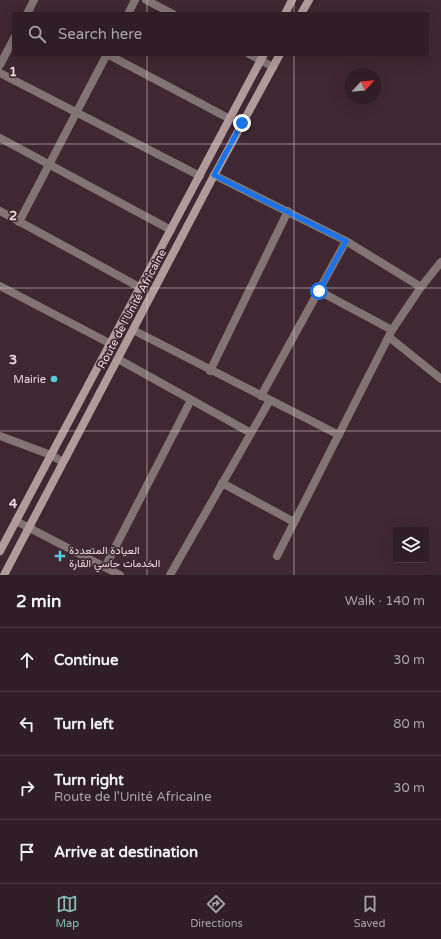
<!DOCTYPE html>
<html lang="en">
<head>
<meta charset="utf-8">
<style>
	:root { --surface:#2f1e25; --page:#3b2b32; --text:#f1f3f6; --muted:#a7a2a7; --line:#4a3c42; --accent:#8bbbb9 }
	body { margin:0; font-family:"Varela Round",Vazirmatn,sans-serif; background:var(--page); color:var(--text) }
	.controls { position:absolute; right:12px; bottom:12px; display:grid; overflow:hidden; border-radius:4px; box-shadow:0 4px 16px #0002 }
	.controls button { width:36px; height:36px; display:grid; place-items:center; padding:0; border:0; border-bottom:1px solid var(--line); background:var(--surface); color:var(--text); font:20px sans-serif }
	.compass { position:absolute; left:345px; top:68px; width:36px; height:36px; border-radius:50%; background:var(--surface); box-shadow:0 4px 16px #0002; rotate:64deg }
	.stop { position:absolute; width:12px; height:12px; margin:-9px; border:3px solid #1a73e8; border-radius:50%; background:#fff }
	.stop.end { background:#1a73e8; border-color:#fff; box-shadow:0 1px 4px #0008 }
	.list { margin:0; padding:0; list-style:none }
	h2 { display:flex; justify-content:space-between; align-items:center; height:52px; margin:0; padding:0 16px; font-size:17px }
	h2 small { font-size:13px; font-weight:400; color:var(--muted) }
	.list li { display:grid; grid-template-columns:26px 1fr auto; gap:12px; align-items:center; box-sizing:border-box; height:64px; padding:0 16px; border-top:1px solid var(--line) }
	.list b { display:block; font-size:15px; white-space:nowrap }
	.list p { margin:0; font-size:13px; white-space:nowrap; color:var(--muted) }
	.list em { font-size:13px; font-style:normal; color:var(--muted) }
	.icon { flex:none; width:22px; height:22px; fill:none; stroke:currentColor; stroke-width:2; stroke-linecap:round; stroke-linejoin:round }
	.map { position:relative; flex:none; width:441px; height:575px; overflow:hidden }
	.search { position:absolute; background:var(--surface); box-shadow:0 4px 16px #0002; left:12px; right:12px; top:12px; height:44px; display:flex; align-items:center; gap:10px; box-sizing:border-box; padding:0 14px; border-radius:4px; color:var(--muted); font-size:15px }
	.sheet { height:308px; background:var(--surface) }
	nav { display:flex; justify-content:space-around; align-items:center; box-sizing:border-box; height:56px; border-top:1px solid var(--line); background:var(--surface); font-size:11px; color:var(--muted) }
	nav a { display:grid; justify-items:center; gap:2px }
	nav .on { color:var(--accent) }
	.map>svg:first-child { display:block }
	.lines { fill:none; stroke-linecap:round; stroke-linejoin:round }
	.minor { stroke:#827474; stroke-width:8 }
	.secondary { stroke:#b09b9a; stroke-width:8 }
	.route { stroke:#1a73e8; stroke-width:5 }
	.grid { fill:none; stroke:#e9d9df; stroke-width:1; stroke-opacity:0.55 }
	.poi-dot { fill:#5bc8e6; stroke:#3f2831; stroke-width:1.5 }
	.labels { text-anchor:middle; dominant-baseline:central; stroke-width:3.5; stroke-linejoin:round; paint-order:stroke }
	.street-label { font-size:11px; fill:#e9d9df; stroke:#3f2831 }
	.poi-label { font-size:11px; fill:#e9d9df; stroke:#3f2831; text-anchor:end }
	.grid-label { font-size:13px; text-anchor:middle; font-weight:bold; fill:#e9d9df; stroke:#3f2831; stroke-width:3.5; stroke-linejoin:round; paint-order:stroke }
</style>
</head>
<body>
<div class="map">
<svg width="441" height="575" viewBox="0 0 441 575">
	<rect width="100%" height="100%" fill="#3f2831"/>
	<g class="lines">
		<g class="minor">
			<path d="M146 0 173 14"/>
			<path d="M27 14 34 0"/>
			<path d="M128 14 135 0"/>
			<path d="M249 54 273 67"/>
			<path d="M0 65 14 38"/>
			<path d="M0 73 200 176"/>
			<path d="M0 138 171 230"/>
			<path d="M214 175 346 241 421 287"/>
			<path d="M0 211 141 288"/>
			<path d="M19 222 107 54 230 119"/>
			<path d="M0 286 111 344"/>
			<path d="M319 291 392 330"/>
			<path d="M133 330 339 435"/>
			<path d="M389 337 441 379"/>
			<path d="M118 359 251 433"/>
			<path d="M210 371 288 211"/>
			<path d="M261 396 346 241"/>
			<path d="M0 436 51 455 63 462"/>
			<path d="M222 483 294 522"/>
			<path d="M16 521 120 575"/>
			<path d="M277 556 392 330 421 287 441 262"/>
			<path d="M105 567 191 400"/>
			<path d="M170 575 270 400"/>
		</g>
		<g class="secondary">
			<path d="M285 14 292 0"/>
			<path d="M301 14 309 0"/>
			<path d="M0 551 264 54"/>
			<path d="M4 575 210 183 280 54"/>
		</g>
	</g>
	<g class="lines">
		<path class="route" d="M242 123 214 175 346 241 319 291"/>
	</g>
	<path class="grid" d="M147 0V14M294 0V14M147 54V575M294 54V575M0 144H441M0 288H441M0 431H441"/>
	<g class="poi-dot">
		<circle cx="54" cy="379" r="4"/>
		<path d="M58 550h4v4h4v4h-4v4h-4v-4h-4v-4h4z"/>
	</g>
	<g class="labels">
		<g class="street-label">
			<text transform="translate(132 309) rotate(-62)">Route de l'Unité Africaine</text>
		</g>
		<g class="poi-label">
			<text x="46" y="379">Mairie</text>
			<text x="69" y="550" text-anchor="start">العيادة المتعددة<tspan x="69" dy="13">الخدمات حاسي القارة</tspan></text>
		</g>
	</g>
	<g class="grid-label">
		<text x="13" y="76">1</text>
		<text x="13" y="220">2</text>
		<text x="13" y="364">3</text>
		<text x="13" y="508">4</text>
	</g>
</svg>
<div class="controls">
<button><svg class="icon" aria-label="layers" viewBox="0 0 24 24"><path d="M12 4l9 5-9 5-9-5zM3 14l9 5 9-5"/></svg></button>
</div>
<svg class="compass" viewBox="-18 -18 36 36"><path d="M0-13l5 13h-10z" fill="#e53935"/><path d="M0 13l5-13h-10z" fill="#a7a2a7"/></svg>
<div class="stop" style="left:319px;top:291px"></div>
<div class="stop end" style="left:242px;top:123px"></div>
<div class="search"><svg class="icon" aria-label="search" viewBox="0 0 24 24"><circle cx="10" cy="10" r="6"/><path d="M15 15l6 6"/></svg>Search here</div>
</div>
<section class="sheet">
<h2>2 min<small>Walk · 140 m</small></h2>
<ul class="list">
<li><svg class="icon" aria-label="ahead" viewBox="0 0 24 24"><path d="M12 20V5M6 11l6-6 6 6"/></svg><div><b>Continue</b></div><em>30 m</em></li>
<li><svg class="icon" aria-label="left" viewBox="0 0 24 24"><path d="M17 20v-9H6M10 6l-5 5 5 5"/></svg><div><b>Turn left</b></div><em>80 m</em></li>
<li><svg class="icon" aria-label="right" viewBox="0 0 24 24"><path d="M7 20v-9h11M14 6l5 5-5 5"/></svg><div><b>Turn right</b><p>Route de l'Unité Africaine</p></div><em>30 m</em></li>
<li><svg class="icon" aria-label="arrive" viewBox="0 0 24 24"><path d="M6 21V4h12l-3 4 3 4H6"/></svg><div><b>Arrive at destination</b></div></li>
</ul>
</section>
<nav>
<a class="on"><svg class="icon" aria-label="map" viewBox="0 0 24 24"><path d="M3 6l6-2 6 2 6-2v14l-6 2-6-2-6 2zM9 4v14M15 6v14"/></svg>Map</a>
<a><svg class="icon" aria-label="directions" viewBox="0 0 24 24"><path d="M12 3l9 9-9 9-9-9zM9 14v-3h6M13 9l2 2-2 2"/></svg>Directions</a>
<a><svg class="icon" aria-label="saved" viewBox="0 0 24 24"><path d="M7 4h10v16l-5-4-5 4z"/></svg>Saved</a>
</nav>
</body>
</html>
